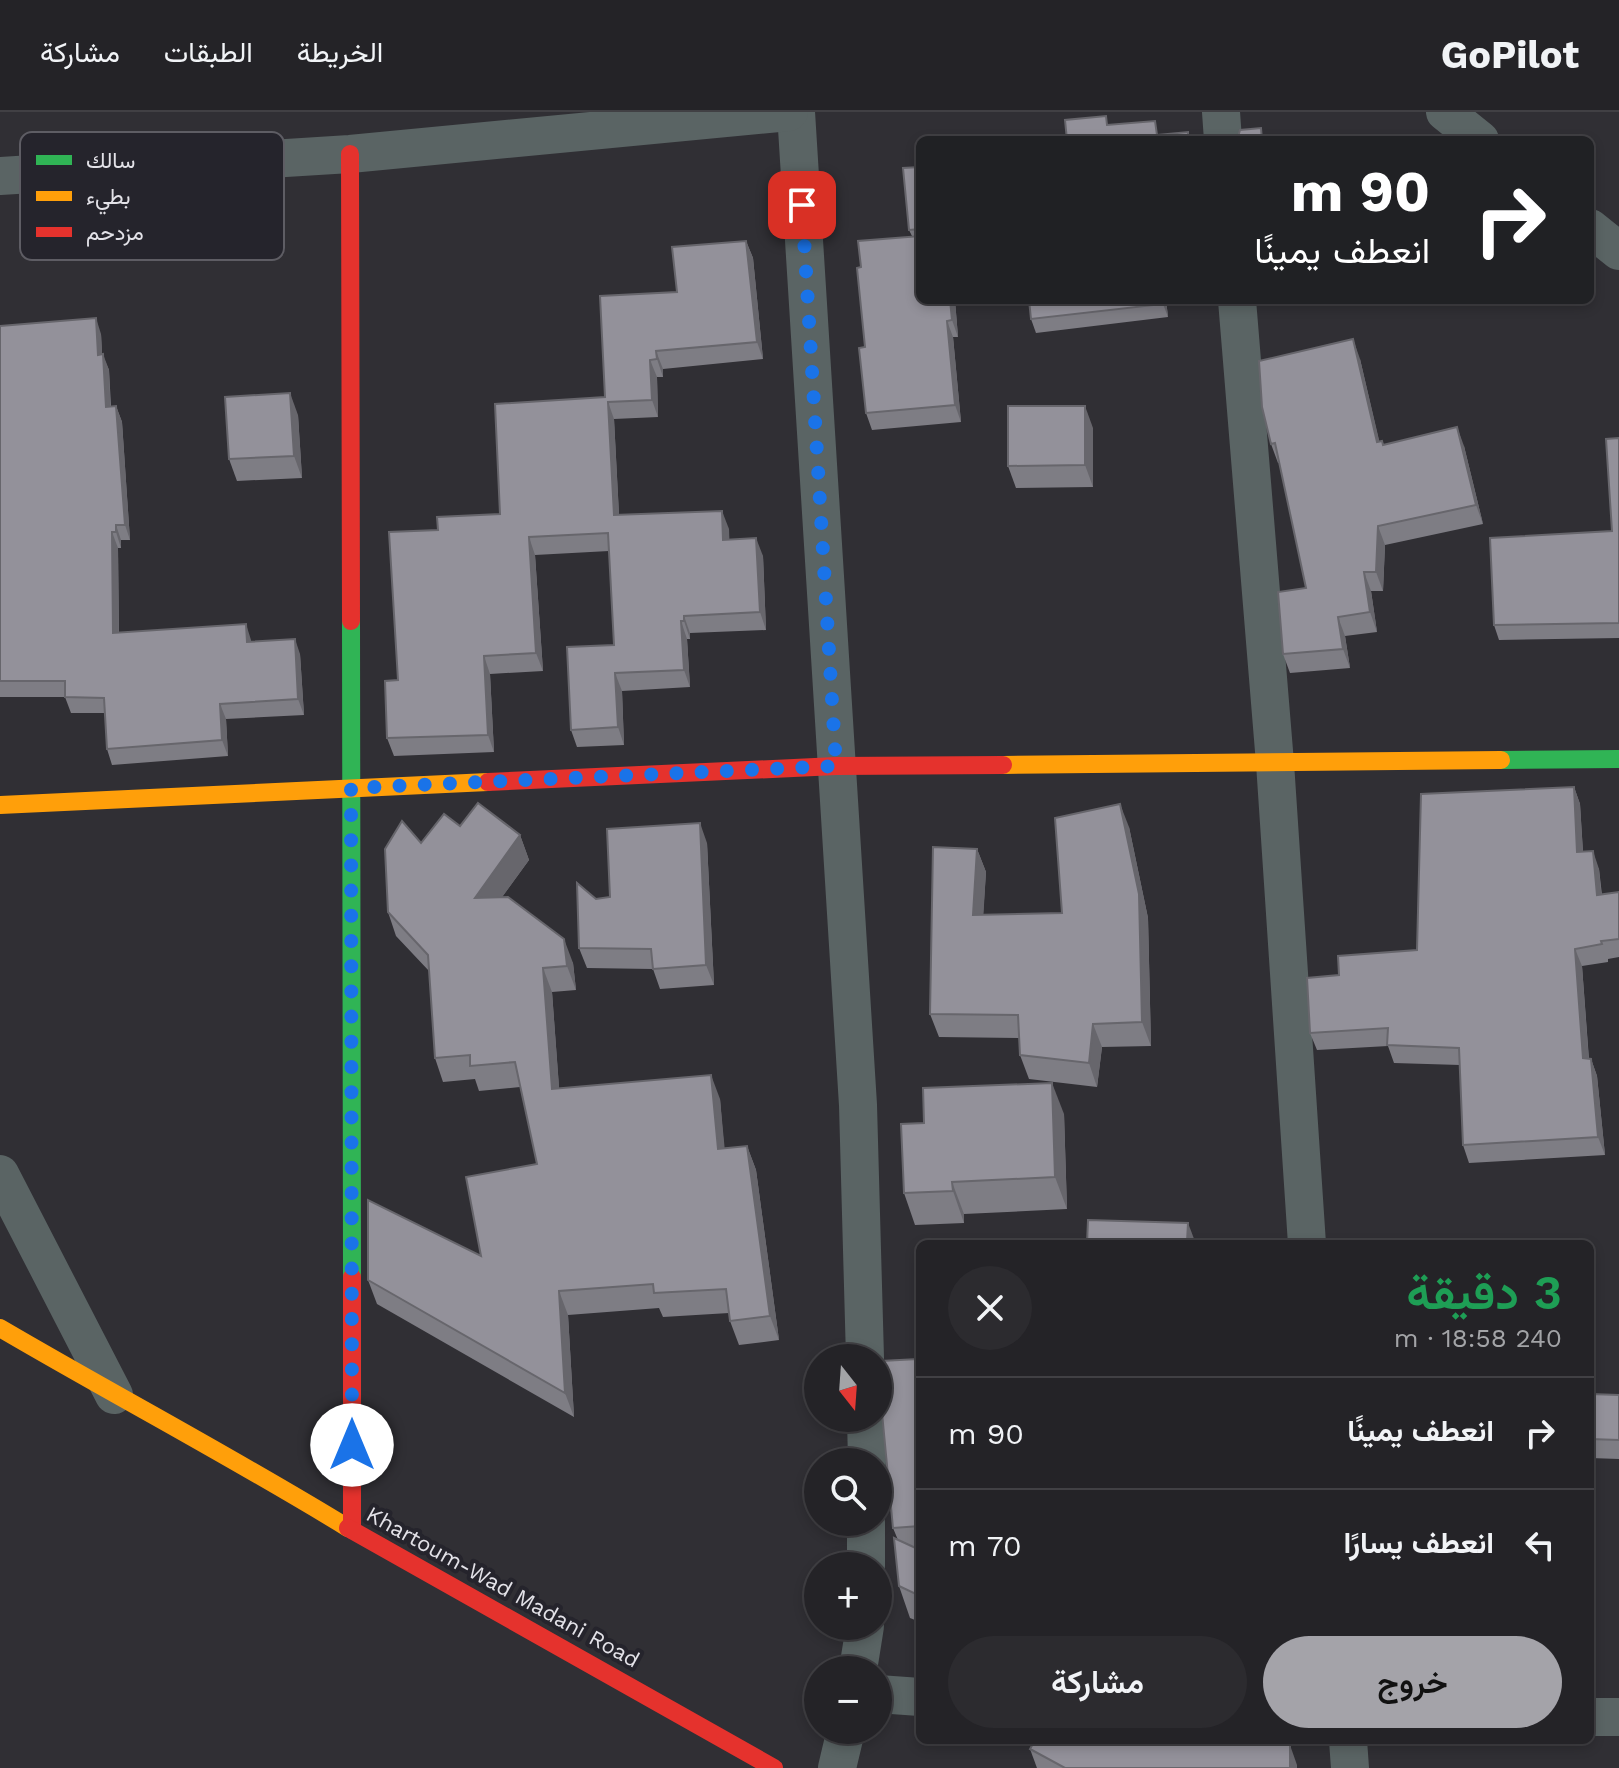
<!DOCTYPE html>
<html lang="ar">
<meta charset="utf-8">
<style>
:root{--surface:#242327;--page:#2c2b2f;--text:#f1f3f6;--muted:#a3a4a7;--line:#414044;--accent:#a4a3a9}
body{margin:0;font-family:"Work Sans",Vazirmatn,sans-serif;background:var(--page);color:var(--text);direction:rtl;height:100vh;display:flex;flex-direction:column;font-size:30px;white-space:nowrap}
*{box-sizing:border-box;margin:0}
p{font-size:26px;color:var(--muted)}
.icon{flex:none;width:44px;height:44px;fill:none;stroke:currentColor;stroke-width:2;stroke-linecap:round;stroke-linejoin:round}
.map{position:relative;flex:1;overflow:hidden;direction:ltr}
.details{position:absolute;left:916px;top:1128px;width:678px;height:504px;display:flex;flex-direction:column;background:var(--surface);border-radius:12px;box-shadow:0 4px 12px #0003,0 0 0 2px var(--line);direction:rtl}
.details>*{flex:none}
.hud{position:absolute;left:916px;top:24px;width:678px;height:168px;border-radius:12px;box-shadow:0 4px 12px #0003,0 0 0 2px var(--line);direction:rtl;background:#202124;color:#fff;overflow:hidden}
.needle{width:52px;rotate:163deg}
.buttons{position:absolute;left:804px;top:1232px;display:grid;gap:16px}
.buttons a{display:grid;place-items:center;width:88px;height:88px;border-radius:50%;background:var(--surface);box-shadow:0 4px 12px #0003,0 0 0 2px var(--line);font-size:40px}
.pin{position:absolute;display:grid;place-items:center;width:68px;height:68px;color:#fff;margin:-34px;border-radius:16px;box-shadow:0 4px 12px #0006}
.me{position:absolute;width:88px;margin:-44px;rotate:0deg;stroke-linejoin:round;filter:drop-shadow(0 0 6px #0008)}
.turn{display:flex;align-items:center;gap:28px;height:168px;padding:0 32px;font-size:36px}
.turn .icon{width:104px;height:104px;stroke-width:2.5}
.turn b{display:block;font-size:56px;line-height:68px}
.round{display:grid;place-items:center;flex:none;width:84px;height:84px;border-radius:42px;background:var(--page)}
.overview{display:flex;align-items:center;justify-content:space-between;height:136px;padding:0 32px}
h1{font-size:48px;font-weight:600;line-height:60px;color:#1e9e55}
.button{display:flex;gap:16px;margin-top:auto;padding:16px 32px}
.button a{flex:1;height:92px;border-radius:48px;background:var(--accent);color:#111;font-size:32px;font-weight:600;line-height:92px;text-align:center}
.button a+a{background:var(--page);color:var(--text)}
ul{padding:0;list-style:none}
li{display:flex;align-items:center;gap:24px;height:112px;padding:0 32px;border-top:2px solid var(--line)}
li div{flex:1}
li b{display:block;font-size:30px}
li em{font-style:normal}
header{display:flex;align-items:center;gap:48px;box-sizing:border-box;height:112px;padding:0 40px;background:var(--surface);border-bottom:2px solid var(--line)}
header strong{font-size:38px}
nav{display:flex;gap:44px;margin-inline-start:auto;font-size:28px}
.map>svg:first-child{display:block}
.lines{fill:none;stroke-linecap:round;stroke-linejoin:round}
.street{stroke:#5a6464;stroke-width:38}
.fast{stroke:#30b455;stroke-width:18}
.slow{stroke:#ff9f0a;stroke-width:18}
.jam{stroke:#e5322d;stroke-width:18}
.wall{fill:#7e7d84}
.shaded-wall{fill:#67666c}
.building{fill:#93919a;stroke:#67666c;stroke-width:2}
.route{stroke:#1a73e8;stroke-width:14;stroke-dasharray:0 25.2}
.labels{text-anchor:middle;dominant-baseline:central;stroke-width:8;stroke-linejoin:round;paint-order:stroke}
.street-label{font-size:22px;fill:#e3e2e8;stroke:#25242c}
.key{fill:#25242c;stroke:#5e5d64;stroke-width:2}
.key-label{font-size:22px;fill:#e3e2e8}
</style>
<header>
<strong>GoPilot</strong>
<nav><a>الخريطة</a><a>الطبقات</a><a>مشاركة</a></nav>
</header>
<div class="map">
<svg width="1619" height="1656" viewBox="0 0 1619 1656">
<rect width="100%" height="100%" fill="#302f34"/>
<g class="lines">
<g class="street">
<polyline points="796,0 858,993 865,1246"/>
<polyline points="1221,0 1223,28"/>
<polyline points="1445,0 1480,28"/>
<polyline points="0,64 350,42 789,0"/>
<polyline points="1590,116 1619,139"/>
<polyline points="1237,188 1275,651 1307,1132"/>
<polyline points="0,1062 114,1283"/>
<polyline points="866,1306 867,1350"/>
<polyline points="866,1454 866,1410"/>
<polyline points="858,1558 865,1514"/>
<polyline points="878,1582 920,1585"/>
<polyline points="1590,1605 1619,1605"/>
<polyline points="1348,1628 1350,1656"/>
<polyline points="837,1656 846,1618"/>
</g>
<g class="fast">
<polyline points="351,509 352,1165"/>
<polyline points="1501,648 1619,647"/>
</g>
<g class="slow">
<polyline points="1003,653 1501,648"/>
<polyline points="0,693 488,670"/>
<path d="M0 1216C116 1284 234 1346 348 1416"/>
</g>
<g class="jam">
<polyline points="350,42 351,509"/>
<polyline points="488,670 836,654 1003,653"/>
<polyline points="352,1165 352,1418"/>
<polyline points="348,1416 774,1656"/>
</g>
</g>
<g class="wall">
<polygon points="920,55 920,188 955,188 958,225 953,225 961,310 872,318 866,301 865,235 861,155 912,124 909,118"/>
<polygon points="746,129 753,146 763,247 663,257 663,265 657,265 658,305 614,307 619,403 729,417 729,427 763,444 766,518 690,521 690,527 687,527 690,575 622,579 624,633 577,635 571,618 614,533 609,439 535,443 543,559 490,562 494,640 394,644 387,626 398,568 438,418 500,402 605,285 677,180"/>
<polygon points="1029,188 1166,188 1168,205 1036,221 1031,207"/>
<polygon points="0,214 101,222 102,242 109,258 111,294 116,294 122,310 130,428 121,428 121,436 118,436 119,521 251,529 300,542 304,603 226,607 228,644 112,653 107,637 105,601 71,601 65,585 0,585"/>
<polygon points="1360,247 1379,329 1383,332 1464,334 1483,412 1385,433 1383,479 1371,479 1377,520 1345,524 1350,556 1290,561 1283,542 1306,476 1279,351 1278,351 1271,332"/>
<polygon points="298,303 302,366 237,369 229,347"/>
<polygon points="1093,316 1093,375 1016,376 1008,354"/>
<polygon points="1619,326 1619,526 1499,528 1494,513 1612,419"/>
<polygon points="1574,675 1580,692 1583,740 1599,757 1602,783 1619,780 1619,845 1608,847 1608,850 1582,854 1589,947 1591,947 1597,964 1605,1043 1469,1051 1463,1033 1460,953 1394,951 1388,934 1317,938 1310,921 1339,863 1417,838"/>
<polygon points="460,714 520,723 529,748 502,785 573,851 576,878 552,880 559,976 720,987 724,1036 747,1034 756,1058 779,1228 739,1233 730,1209 729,1201 663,1205 659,1196 568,1203 574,1305 377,1192 368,1168 481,1144 537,1052 520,975 479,979 475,967 443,970 435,946 429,859 396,824 388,800 421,731"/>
<polygon points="1129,715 1148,806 1151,934 1102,935 1097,975 1029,967 1020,943 1019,926 939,925 930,902 977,737 986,760 983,803 1062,801"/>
<polygon points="707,731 714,873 660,877 653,857 587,856 579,836 596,787 610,785"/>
<polygon points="1064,1002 1067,1097 964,1102 964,1111 915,1113 904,1081"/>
<polygon points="920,1252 920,1510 910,1506 899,1474 898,1428 893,1416"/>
<polygon points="1590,1282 1619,1283 1619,1347 1590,1346"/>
<polygon points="1030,1637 1297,1653 1297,1656 1037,1656"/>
</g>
<g class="shaded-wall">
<polygon points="746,129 753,146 763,247 757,230"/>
<polygon points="950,188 955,188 958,225 952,208"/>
<polygon points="1162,188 1166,188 1168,205 1163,192"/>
<polygon points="96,206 101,222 103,258 98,243"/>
<polygon points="947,209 953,225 961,310 955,293"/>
<polygon points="1353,227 1360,247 1384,349 1377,330"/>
<polygon points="656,239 663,257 663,265 657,247"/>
<polygon points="103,242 109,258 111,310 106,295"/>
<polygon points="650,248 657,265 658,305 652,288"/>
<polygon points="290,281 298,303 302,366 294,344"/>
<polygon points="608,290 614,307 620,421 614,403"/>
<polygon points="116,294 122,310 130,428 125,413"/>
<polygon points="1085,294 1093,316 1093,375 1085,353"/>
<polygon points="1457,315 1464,334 1483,412 1476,393"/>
<polygon points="722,399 729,417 730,445 723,428"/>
<polygon points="116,413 121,428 121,436 116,420"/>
<polygon points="1378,414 1385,433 1383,479 1376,460"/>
<polygon points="112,420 118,436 119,537 113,521"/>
<polygon points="529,425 535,443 543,559 536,541"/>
<polygon points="756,426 763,444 766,518 760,500"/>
<polygon points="1364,460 1371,479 1377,520 1370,500"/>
<polygon points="684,504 690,521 690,527 684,509"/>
<polygon points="1338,505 1345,524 1350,556 1343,537"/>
<polygon points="681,509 687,527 690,575 684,558"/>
<polygon points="246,512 251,528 252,545 247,530"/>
<polygon points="295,527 300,542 304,603 298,587"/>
<polygon points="484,544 490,562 494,640 488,623"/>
<polygon points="615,561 622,579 624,633 618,615"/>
<polygon points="220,592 226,607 228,644 222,628"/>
<polygon points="1574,675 1580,692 1584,758 1577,740"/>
<polygon points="1120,692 1129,715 1148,806 1151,934 1142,910"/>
<polygon points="700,711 707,731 714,873 706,853"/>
<polygon points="520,723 529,748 484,810 475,786"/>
<polygon points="977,737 986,760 982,826 973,803"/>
<polygon points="1593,739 1599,757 1603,801 1597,783"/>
<polygon points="564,827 573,851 576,878 567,854"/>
<polygon points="1575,837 1582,854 1590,964 1583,946"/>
<polygon points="543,856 552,880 561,1001 552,977"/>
<polygon points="1093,912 1102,935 1097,975 1089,951"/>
<polygon points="1591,947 1597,964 1605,1043 1598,1025"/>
<polygon points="711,963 720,987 727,1061 718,1037"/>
<polygon points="1052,971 1064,1002 1067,1097 1055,1065"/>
<polygon points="747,1034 756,1058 779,1228 770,1204"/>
<polygon points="952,1070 964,1102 964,1111 953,1079"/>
<polygon points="1188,1111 1196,1132 1187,1130"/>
<polygon points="559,1179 568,1203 574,1305 565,1281"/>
<polygon points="918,1247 920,1252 920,1297"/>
<polygon points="1290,1633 1297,1653 1297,1656 1290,1656"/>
</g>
<g class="building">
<polygon points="1106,4 1107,13 1155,9 1157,23 1188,20 1188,28 1067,28 1065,8"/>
<polygon points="1261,16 1262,28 1237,28 1240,18"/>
<polygon points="920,55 920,117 909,118 903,56"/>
<polygon points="920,124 920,188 950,188 952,208 947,209 955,293 866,301 859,236 865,235 857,156 861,155 858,129"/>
<polygon points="746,129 757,230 656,239 657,247 650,248 652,288 608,290 614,403 722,399 723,428 756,426 760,500 684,504 684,509 681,509 684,558 615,561 618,615 571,618 567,535 614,533 608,421 529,425 536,541 484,544 488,623 387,626 385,569 398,568 389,420 438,418 437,405 500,402 495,292 605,285 600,184 677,180 672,135"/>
<polygon points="1029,188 1162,188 1163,192 1031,207"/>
<polygon points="96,206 98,243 103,242 106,295 116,294 125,413 116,413 116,420 112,420 113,521 246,512 247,530 295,527 298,587 220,592 222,628 107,637 104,586 65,585 65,569 0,569 0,214"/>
<polygon points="1353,227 1377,330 1382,329 1383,333 1457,315 1476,393 1378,414 1376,460 1364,460 1370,500 1338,505 1343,537 1283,542 1278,480 1306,476 1275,331 1271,332 1262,295 1259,249"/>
<polygon points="290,281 294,344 229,347 225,285"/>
<polygon points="1008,294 1085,294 1085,353 1008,354"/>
<polygon points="1619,326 1619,511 1494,513 1490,426 1612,419 1606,327"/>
<polygon points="1574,675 1577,740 1593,739 1597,783 1619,780 1619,827 1601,829 1602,832 1575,837 1583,946 1591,947 1598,1025 1463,1033 1459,936 1387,933 1388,916 1310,921 1307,866 1339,863 1338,844 1417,838 1421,682"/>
<polygon points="478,691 520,723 475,786 508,785 564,827 567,854 543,856 552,977 711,963 718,1037 747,1034 770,1204 730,1209 726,1177 654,1181 653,1172 559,1179 565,1281 368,1168 368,1088 481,1144 466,1065 537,1052 515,950 470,954 470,943 435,946 428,843 388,800 385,737 402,709 421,731 444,702 460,714"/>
<polygon points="1120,692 1139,782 1142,910 1093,912 1089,951 1020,943 1018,903 930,902 933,735 977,737 973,803 1062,801 1055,706"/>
<polygon points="700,711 706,853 653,857 651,837 579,836 577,771 596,787 610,785 607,717"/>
<polygon points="1052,971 1055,1065 952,1070 953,1079 904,1081 901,1012 924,1011 923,976"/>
<polygon points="1088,1108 1188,1111 1187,1130 1217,1131 1217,1132 1087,1132"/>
<polygon points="918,1247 920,1297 920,1414 893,1416 880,1280 881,1249"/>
<polygon points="1590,1282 1619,1283 1619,1328 1590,1327"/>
<polygon points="894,1426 920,1438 920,1484 899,1474"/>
<polygon points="1035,1628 1248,1628 1290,1633 1290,1656 1065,1656 1030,1637"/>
</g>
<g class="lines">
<polyline class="route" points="352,1333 351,676 836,654 802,93"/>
</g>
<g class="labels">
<g class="street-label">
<text transform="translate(503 1475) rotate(29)">Khartoum-Wad Madani Road</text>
</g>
</g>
<rect x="20" y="20" width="264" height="128" rx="12" class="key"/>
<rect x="36" y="43" width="36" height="10" fill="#30b455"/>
<rect x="36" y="79" width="36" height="10" fill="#ff9f0a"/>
<rect x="36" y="115" width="36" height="10" fill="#e5322d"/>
<g class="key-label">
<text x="86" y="56">سالك</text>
<text x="86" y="92">بطيء</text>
<text x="86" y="128">مزدحم</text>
</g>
</svg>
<div class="buttons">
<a><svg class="needle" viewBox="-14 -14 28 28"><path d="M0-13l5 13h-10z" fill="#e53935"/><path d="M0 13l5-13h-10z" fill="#a3a4a7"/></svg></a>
<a><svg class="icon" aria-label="search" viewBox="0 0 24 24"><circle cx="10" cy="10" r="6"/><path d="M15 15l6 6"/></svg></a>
<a>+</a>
<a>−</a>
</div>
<div class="pin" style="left:802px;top:93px;background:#d93025"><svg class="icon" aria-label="arrive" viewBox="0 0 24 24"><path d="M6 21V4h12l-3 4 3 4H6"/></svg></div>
<svg class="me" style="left:352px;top:1333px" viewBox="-20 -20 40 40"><circle r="19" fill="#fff"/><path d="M0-13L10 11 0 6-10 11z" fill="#1a73e8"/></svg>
<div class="hud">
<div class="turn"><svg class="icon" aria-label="right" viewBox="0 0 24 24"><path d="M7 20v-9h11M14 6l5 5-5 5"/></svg><div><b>90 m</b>انعطف يمينًا</div></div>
</div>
<section class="details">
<div class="overview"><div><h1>3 دقيقة</h1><p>240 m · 18:58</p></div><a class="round"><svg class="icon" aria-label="close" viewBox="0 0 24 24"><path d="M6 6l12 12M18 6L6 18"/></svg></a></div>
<ul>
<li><svg class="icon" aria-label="right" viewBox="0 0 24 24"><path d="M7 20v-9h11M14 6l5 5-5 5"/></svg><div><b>انعطف يمينًا</b></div><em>90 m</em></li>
<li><svg class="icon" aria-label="left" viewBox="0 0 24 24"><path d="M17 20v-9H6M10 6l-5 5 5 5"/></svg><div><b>انعطف يسارًا</b></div><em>70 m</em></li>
</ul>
<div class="button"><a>خروج</a><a>مشاركة</a></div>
</section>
</div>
